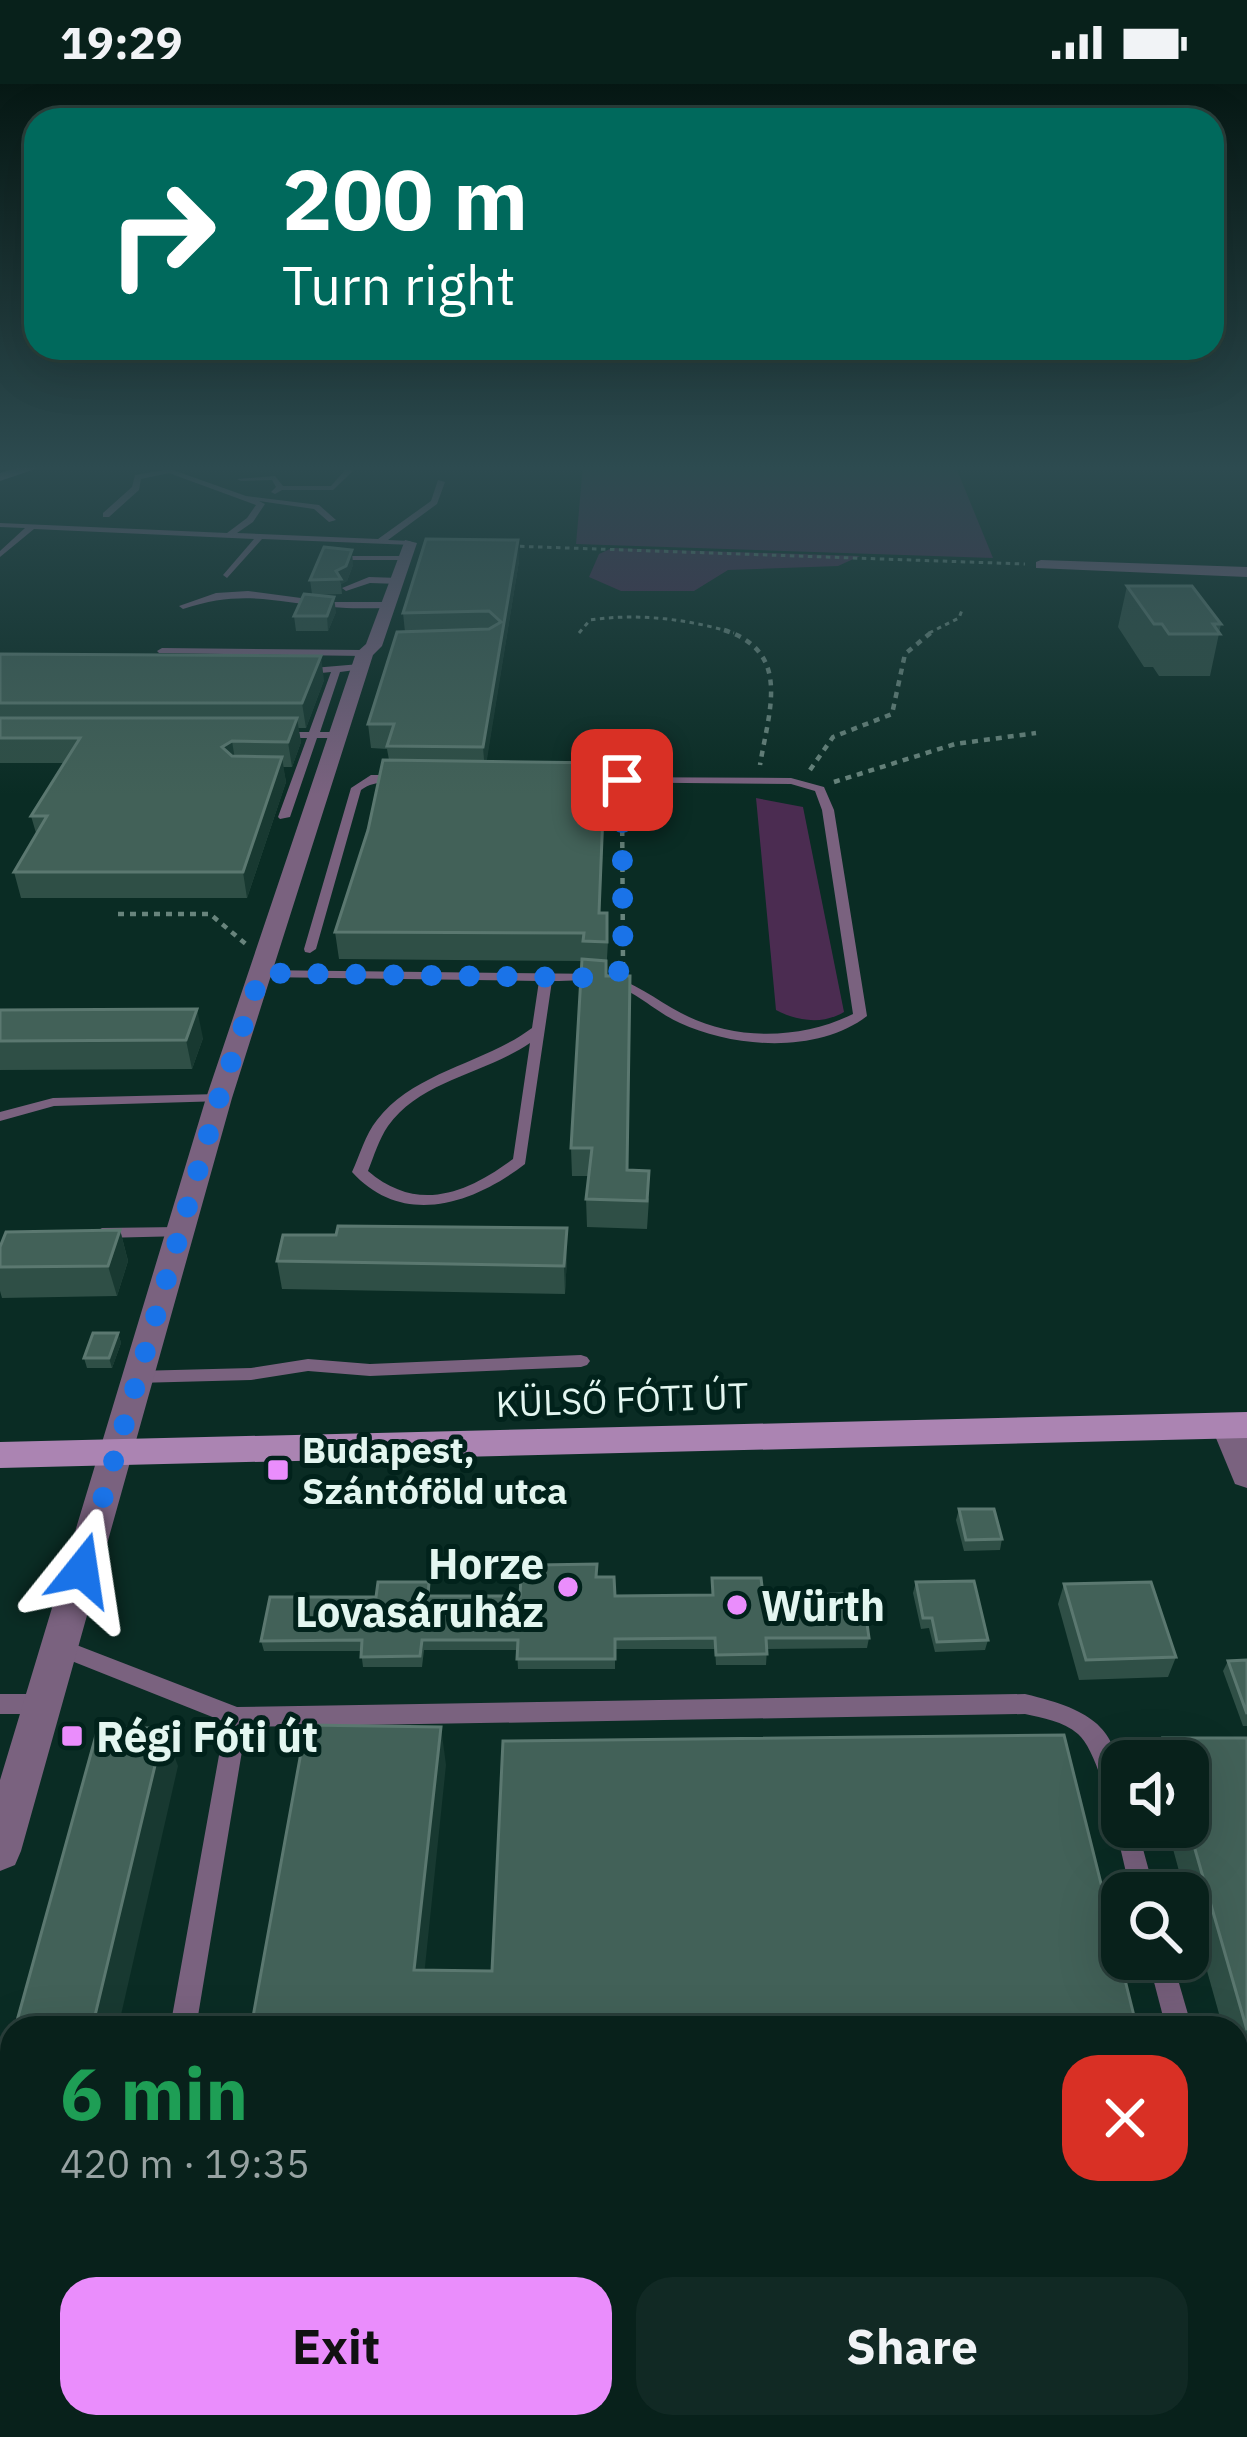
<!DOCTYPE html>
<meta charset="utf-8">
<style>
:root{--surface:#08211b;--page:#112924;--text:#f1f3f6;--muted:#98a3a3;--line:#293e3a;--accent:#ea8dfc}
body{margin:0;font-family:"IBM Plex Sans",sans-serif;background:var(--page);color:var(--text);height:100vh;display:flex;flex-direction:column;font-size:45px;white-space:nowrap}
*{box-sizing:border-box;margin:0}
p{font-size:39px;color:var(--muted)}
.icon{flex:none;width:66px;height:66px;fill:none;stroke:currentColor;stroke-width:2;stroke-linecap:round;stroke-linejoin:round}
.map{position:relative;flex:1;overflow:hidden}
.side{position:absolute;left:0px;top:1932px;width:1248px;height:423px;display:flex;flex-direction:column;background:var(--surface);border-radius:36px 36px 0 0;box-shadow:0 12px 48px #0002,0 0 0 3px var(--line)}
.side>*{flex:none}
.guide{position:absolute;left:24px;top:24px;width:1200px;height:252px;border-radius:36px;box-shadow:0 12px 48px #0002,0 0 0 3px var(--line);background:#00695c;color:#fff;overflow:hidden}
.buttons{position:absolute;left:1101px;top:1656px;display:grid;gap:24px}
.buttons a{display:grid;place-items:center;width:108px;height:108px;border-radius:24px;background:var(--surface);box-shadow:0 12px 48px #0002,0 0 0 3px var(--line);font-size:60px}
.pin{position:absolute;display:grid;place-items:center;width:102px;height:102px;color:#fff;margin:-51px;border-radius:24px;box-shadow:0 6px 18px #0006}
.me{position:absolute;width:132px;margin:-66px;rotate:15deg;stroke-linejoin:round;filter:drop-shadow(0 0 9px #0008)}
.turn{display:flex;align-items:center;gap:42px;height:252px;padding:0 60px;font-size:54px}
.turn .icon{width:156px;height:156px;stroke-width:2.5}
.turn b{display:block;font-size:84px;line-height:102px}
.round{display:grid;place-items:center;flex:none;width:126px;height:126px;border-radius:36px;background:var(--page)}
.headline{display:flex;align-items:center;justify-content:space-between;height:204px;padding:0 60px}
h1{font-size:72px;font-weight:800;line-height:90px;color:#1e9e55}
.primary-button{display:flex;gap:24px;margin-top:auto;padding:24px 60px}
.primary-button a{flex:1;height:138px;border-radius:36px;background:var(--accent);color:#111;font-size:48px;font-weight:800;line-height:138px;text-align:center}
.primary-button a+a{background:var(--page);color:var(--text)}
.status{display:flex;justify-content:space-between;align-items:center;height:84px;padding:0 60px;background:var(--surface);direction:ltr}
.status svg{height:33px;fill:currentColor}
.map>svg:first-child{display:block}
.green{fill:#4b2c51}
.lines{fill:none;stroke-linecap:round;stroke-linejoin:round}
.path-far1{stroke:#68847c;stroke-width:3;stroke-dasharray:4.5 4.5;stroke-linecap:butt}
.path{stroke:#68847c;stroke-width:4.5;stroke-dasharray:6 6;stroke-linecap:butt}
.lane{fill:#7a627f;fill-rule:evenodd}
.street{fill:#7a627f;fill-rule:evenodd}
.secondary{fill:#ab84b2;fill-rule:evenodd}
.wall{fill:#2f4f46}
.shaded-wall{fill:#183931}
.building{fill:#426158;stroke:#5b7870;stroke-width:3}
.route{stroke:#1a73e8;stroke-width:21;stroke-dasharray:0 37.8}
.poi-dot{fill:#ea8dfc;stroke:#01221b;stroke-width:4.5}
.labels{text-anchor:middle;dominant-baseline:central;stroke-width:10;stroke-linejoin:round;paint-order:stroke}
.street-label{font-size:36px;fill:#e3f6f0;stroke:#01221b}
.poi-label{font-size:36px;font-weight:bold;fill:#e3f6f0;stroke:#01221b;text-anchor:start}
.near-poi-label{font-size:42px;font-weight:bold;fill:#e3f6f0;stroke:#01221b;text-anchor:start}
</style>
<div class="status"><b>19:29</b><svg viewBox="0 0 49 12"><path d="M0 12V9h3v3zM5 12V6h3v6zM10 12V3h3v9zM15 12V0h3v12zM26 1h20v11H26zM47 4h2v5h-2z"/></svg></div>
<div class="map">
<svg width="1247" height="2353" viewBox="0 0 1247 2353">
<rect width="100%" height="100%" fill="#0a2c24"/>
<g class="green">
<polygon points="583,381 955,381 993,474 576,460"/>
<polygon points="612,464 860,472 838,482 728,486 694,507 621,507 589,493 599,470"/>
<path d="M756 714 803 723 844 928C822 941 797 937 776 926Z"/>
</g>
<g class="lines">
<g class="path-far1">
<polyline points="511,462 1025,480"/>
<path d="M579 549 590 536C638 529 688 535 734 549"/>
<polyline points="929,549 959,534 962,526"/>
</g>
<g class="path">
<path d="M724 546C792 568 769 626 760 681"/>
<polyline points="810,686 833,653 892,630 905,570 934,546"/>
<polyline points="834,698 955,660 1036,649"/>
<polyline points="622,710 623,882"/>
<polyline points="118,830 210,830 247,861"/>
</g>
<g class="lane">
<polygon points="170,385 246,412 319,421 336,436 329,438 314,425 259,417 265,420 253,438 237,449 378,455 431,417 438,396 445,398 437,420 388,456 410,457 413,461 262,455 227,494 223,491 254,455 34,445 0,473 0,467 25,444 0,443 0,439 227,449 247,434 256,421 169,389 141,395 139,406 109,433 103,433 103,429 132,403 135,391"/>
<polygon points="346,385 353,387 333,406 282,406 275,410 271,408 276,403 272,396 241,397 237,395 275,392 283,402 331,402"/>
<polygon points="335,472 405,472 409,474 405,476 332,476"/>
<polygon points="369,493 399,494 403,497 399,500 370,499 346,507 342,504"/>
<path d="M248 507 331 518H389L393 521 389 524C370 524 351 525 332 523 273 518 243 505 183 525L179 522 216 509Z"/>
<polygon points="162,564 365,566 370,569 365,572 159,569 157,567"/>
<polygon points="360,580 363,581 363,585 340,588 320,648 338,648 343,651 338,654 317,654 290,733 280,735 278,733 307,654 279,654 274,651 279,648 309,648 331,588 301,591 296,588 301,585"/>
<path d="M371 691H397L402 694C390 702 378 694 361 706L316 865 310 869 305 868 304 865 351 704Z"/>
<path d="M585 693 791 694 824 703 834 726 867 932C818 970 734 964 680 939 655 928 634 905 607 899 590 895 570 897 552 897L525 1080C473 1120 403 1144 352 1088 360 1071 365 1051 377 1036 415 987 484 980 532 944L539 897 261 893 256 892V886L606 890C634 898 655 915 681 929 733 957 801 956 853 930L822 726 815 707 791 700 581 698V694ZM530 959 513 1075C466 1110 417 1129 368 1087 374 1072 379 1055 388 1042 421 996 485 990 530 959Z"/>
<polygon points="219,1010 226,1014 224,1017 54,1022 0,1037 0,1028 53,1014"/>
<polygon points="179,1143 187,1148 185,1152 102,1154 94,1149 102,1144"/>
<polygon points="581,1271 587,1273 590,1277 587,1281 581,1283 370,1292 308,1287 251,1296 136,1299 130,1298 127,1293 130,1288 136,1287 251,1284 308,1275 370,1280"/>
<path d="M61 1555 237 1623 1025 1610C1115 1631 1122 1656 1122 1743H1137L1155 1809H1131C1122 1774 1102 1670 1078 1650 1063 1637 1043 1634 1025 1630L246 1643 196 1944H170L225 1638 54 1570 50 1564 54 1558Z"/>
<polygon points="0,1610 44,1610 52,1613 55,1620 52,1627 44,1630 0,1630"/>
<polygon points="1148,1875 1172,1875 1192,1944 1166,1944"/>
<polygon points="1236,2142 1247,2149 1247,2211 1236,2205"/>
<polygon points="100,2343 130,2343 128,2353 98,2353"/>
</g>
<g class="street">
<polygon points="405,456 417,459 382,562 373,571 232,1014 21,1767 15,1781 0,1787 0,1696 206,1014 356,569 366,560"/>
<polygon points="1041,476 1247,483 1247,493 1036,484 1036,478"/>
<polygon points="1228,1329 1240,1333 1247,1348 1247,1404 1235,1400 1211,1342 1216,1333"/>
</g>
<g class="secondary">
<polygon points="26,381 47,381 0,397 0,389"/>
<polygon points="1247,1328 1247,1354 0,1384 0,1358"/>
</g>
</g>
<g class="wall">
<polygon points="519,477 486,678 605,679 600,829 608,857 606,892 628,1086 649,1115 647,1145 587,1143 586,1115 589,1092 572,1092 571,1064 582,877 339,875 335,848 389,676 387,665 371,664 368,640 405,548 403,529"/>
<polygon points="353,481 347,497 341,500 342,510 315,511 336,528 328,547 296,547 294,532 312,510 310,496"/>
<polygon points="1127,502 1221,540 1210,592 1159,592 1153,583 1144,583 1118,543"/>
<polygon points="0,570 324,596 306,644 298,644 301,658 292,683 283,683 286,698 247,814 21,814 14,788 36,749 31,732 64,679 0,679"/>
<polygon points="0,926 203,954 192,985 0,986"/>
<polygon points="567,1144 567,1172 565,1210 282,1205 277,1177 336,1151"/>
<polygon points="120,1146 128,1177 117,1212 2,1214 0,1207 0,1163"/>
<polygon points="118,1249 121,1259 112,1284 87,1284 84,1274"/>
<polygon points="959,1425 1002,1455 1000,1466 964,1467 956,1436"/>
<polygon points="597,1493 615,1512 712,1511 712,1494 763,1511 869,1554 867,1564 767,1565 766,1581 716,1581 715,1565 615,1565 615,1585 518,1585 517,1566 424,1566 422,1583 363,1583 361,1567 264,1567 261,1557 376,1513 429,1498 430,1512 520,1512"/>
<polygon points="916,1498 988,1556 985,1566 935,1568 929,1544 921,1545 913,1509"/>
<polygon points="1064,1500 1176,1573 1168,1593 1079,1596 1058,1520"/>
<polygon points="1247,1576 1247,1642 1243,1642 1223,1587 1228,1577"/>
<polygon points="1163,1654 1247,1654 1247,2031 1236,1992 1236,1944 1223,1944 1188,1819 1188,1809 1185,1809 1167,1743 1188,1743 1188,1677 1153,1677"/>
</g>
<g class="shaded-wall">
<polygon points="518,456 519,477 485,688 483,663"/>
<polygon points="352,466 353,481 347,497 341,500 336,487"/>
<polygon points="334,513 336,528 328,547 327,532"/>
<polygon points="321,572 324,596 306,644 302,619"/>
<polygon points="297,634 301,658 292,683 288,658"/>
<polygon points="232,657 236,682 222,663"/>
<polygon points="282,673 286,698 247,814 243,788"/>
<polygon points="605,679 605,705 599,857 599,829"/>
<polygon points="197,925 203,954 192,985 186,956"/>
<polygon points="567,1144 567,1172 565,1210 564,1182"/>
<polygon points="120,1146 128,1177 117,1212 108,1182"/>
<polygon points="118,1249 121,1259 112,1284 109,1274"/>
<polygon points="441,1643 446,1681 421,1921 414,1886"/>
<polygon points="164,1644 178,1682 118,1944 92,1944"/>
<polygon points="12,2278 12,2343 27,2343 25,2353 0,2353 0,2328"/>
</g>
<g class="building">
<polygon points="426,455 518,456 483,663 387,662 394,640 368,640 397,548 489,545 501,538 489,527 403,529"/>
<polygon points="324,463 352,466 346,482 336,487 341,495 310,496"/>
<polygon points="1127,502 1192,502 1221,540 1213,540 1220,550 1169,550 1162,540 1154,540"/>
<polygon points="304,510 334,513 327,532 294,532"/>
<polygon points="0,570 321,572 302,619 0,619"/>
<polygon points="0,634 297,634 288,658 232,657 222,663 232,672 282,673 243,788 14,788 47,732 31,732 80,654 0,654"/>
<polygon points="383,676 605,679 599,829 607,829 607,858 583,857 584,849 335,848 368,746"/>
<polygon points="582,875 606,877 606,892 630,892 627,1086 649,1087 647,1117 586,1115 592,1064 571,1064"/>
<polygon points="197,925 186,956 0,957 0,926"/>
<polygon points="338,1142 567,1144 564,1182 277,1177 283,1151 336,1151"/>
<polygon points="120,1146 108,1182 0,1183 0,1163 6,1148"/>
<polygon points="93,1249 118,1249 109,1274 84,1274"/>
<polygon points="959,1425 994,1425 1002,1455 966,1456"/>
<polygon points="597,1480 596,1493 614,1493 615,1512 713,1511 712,1494 761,1494 763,1511 863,1510 869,1554 766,1554 767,1570 716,1571 715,1554 615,1555 615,1575 517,1575 518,1556 422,1556 420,1572 361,1573 362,1556 261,1557 270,1513 376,1513 378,1498 429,1498 428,1512 520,1512 521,1493 539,1493 539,1481"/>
<polygon points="974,1497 988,1556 937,1558 932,1534 923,1534 916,1498"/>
<polygon points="1151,1498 1176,1573 1086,1576 1064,1500"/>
<polygon points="1247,1576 1247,1630 1228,1577"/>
<polygon points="306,1641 441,1643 414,1886 492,1887 503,1657 1064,1651 1137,1944 251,1944"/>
<polygon points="98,1644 164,1644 92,1944 15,1944"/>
<polygon points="1163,1654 1247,1654 1247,1946 1188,1741 1188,1677 1169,1677"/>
<polygon points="12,1955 12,2278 0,2328 0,1998"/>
<polygon points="1236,2341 1239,2353 176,2353 178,2343 1236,2343"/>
</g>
<linearGradient id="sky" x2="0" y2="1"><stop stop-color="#061814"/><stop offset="0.54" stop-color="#2d4b50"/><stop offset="1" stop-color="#2d4b50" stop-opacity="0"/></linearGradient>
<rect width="1247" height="711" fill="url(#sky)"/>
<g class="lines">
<polyline class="route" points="82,1486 219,1014 261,889 606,894 623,885 622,696"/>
</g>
<g class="poi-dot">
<rect x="266" y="1374" width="24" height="24" rx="6"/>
<circle cx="568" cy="1503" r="12"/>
<circle cx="737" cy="1521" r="12"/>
<rect x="60" y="1640" width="24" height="24" rx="6"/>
</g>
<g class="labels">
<g class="street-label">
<text transform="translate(622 1315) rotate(-2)">KÜLSŐ FÓTI ÚT</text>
</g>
<g class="poi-label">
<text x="302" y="1365">Budapest,<tspan x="302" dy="41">Szántóföld utca</tspan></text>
</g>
<g class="near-poi-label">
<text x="544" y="1479" text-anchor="end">Horze<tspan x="544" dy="48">Lovasáruház</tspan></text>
<text x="761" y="1521">Würth</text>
<text x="96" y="1652">Régi Fóti út</text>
</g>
</g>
</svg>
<div class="buttons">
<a><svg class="icon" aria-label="sound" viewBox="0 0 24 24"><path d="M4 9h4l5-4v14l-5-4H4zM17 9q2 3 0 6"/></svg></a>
<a><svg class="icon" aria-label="search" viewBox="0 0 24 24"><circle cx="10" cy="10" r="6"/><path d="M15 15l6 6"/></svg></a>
</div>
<div class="pin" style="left:622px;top:696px;background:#d93025"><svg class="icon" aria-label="arrive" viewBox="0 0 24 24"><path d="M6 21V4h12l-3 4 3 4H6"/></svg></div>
<svg class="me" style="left:82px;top:1486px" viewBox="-20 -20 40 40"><path d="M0-17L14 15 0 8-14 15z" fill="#1a73e8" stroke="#fff" stroke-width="4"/></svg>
<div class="guide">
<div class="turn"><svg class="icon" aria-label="right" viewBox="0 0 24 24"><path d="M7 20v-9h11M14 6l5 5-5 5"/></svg><div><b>200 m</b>Turn right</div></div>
</div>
<section class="side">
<div class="headline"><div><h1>6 min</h1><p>420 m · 19:35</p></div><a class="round" style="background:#d93025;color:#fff"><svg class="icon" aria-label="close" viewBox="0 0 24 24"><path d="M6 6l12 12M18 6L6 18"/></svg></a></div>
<div class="primary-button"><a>Exit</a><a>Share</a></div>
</section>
</div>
